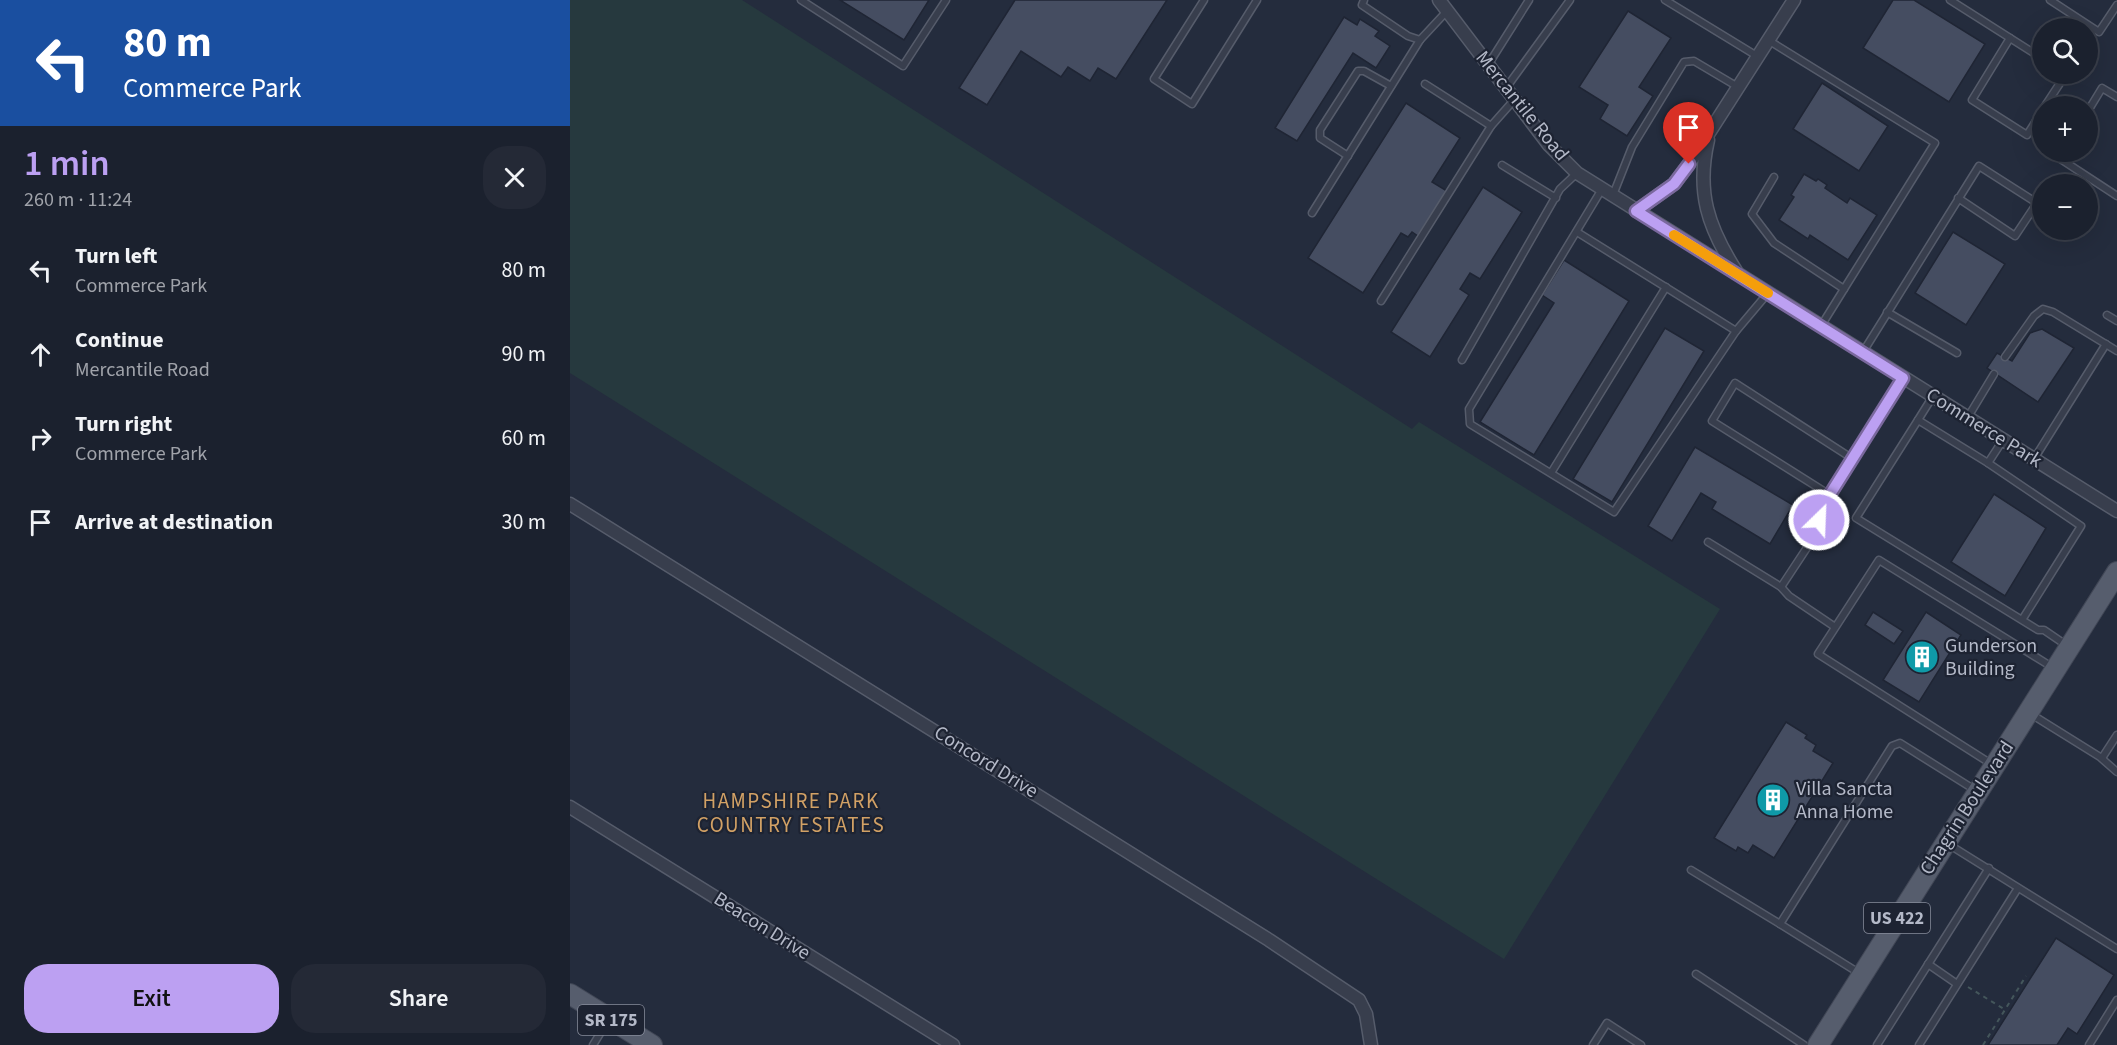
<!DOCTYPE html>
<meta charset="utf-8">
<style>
:root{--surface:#1b212e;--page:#242936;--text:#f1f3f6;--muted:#a0a3aa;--line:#393e4a;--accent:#bca0f2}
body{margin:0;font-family:"Source Sans 3",sans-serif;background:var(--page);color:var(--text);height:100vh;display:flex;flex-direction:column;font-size:22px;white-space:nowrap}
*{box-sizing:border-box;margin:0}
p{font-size:20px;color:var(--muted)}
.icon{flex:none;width:33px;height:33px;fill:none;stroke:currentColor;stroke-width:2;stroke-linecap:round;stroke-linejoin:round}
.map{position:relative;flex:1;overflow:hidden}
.panel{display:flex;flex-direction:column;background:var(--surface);width:570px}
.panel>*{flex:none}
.guide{background:#1a4fa0;color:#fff;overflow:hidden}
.fabs{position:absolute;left:1462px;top:18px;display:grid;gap:12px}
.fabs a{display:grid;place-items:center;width:66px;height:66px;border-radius:50%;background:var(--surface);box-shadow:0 6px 24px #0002,0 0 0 2px var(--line);font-size:30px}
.pin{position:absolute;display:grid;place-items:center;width:51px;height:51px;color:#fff;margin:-62px -26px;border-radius:50% 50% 50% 0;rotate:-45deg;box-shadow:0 0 6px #0007}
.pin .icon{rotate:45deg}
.me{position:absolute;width:66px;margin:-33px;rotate:24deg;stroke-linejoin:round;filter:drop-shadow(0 0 4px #0008)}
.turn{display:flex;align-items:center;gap:21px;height:126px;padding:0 24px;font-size:27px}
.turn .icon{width:78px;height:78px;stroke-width:2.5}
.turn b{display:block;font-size:42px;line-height:51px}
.round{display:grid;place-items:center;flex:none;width:63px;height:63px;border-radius:24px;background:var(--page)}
.summary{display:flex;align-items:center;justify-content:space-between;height:102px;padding:0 24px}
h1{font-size:36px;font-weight:600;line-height:45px;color:var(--accent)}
.cta{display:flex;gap:12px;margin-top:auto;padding:12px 24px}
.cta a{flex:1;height:69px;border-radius:24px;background:var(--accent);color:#111;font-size:24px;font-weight:600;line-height:69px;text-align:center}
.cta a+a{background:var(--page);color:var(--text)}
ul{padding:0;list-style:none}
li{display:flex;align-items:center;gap:18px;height:84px;padding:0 24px}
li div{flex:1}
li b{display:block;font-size:22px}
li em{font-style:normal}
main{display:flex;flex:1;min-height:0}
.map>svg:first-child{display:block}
.green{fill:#26393e}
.building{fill:#454d61;stroke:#1f2534;stroke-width:1.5}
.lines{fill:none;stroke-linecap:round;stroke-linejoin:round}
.service-casing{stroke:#565c6b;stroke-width:9}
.minor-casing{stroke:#565c6b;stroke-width:15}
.primary-casing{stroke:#414756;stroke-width:22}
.path{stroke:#44565b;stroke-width:2;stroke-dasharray:4.5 4.5;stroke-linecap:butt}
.service{stroke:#383e4d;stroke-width:6}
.minor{stroke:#383e4d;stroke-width:12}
.primary{stroke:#565d6d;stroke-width:20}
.route-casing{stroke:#7a689d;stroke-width:15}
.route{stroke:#bca0f2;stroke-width:10}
.slow{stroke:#f59e0b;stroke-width:10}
.labels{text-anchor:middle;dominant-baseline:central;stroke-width:4.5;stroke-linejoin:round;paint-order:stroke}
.shield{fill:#1d2332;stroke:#878c9b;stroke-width:1.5}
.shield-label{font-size:18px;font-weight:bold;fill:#b4b9c8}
.street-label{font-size:20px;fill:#b4b9c8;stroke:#1d2332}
.poi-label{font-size:20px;fill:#b4b9c8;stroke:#1d2332;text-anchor:start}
.neighbourhood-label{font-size:21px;letter-spacing:1.5px;fill:#d2a165;stroke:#1d2332}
</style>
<main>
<section class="panel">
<div class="guide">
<div class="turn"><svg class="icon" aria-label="left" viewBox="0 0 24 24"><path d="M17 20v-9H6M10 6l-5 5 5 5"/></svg><div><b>80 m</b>Commerce Park</div></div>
</div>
<div class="summary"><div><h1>1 min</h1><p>260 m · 11:24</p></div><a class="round"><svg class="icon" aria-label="close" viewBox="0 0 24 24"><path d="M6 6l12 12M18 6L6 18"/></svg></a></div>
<ul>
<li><svg class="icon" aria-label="left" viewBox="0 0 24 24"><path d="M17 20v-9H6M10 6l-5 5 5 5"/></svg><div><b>Turn left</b><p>Commerce Park</p></div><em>80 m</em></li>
<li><svg class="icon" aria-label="ahead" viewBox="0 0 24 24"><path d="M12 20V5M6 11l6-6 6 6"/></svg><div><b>Continue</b><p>Mercantile Road</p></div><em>90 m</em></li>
<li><svg class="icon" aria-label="right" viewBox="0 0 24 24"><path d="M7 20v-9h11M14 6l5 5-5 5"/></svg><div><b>Turn right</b><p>Commerce Park</p></div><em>60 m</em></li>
<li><svg class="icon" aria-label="arrive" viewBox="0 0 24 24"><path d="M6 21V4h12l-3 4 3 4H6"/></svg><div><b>Arrive at destination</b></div><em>30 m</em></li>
</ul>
<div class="cta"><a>Exit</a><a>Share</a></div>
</section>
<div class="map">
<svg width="1547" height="1045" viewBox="0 0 1547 1045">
<rect width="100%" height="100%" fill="#242c3d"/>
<polygon class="green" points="0,0 172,0 842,429 849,422 1150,609 934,959 0,373"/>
<g class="building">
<polygon points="270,0 359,0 334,40"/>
<polygon points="445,0 597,0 546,79 528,68 520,81 498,67 491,77 451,51 417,105 389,88"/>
<polygon points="1323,0 1344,0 1415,44 1379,102 1293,48"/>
<polygon points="1058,11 1101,38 1069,87 1083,96 1057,136 1030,119 1038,105 1009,87"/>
<polygon points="774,17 787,25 790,19 809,31 805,36 820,46 806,68 783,53 727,141 705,128"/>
<polygon points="1252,83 1318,126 1289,171 1223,129"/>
<polygon points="836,103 890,138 862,182 877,191 848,236 842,232 838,237 831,233 793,293 738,258"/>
<polygon points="1234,174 1246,181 1248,179 1257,185 1255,188 1277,203 1280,198 1307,215 1278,260 1240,235 1238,239 1209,220 1224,197 1221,195"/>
<polygon points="913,187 952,212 910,279 900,273 890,289 899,295 860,357 821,332"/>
<polygon points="1383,232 1435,264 1396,325 1345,293"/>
<polygon points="994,260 1059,301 964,455 910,422 984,303 972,295"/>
<polygon points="1095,328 1134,351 1042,502 1003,479"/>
<polygon points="1472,329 1504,348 1468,402 1417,368 1427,353 1442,361 1460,333"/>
<polygon points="1125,447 1223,505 1200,544 1142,509 1146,502 1131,493 1102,541 1078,526"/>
<polygon points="1424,494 1476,528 1435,596 1381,562"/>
<polygon points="1303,612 1333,631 1324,644 1295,625"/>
<polygon points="1356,612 1391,635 1349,702 1313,680"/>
<polygon points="1216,722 1237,735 1235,738 1246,745 1243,751 1263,763 1204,858 1183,845 1178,853 1168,847 1166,851 1144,838"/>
<polygon points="1486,938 1544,975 1507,1034 1498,1028 1487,1045 1418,1045"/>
</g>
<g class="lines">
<g class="service-casing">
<g id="service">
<polyline points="231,0 333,66 376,0"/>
<polyline points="634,0 584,79 622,104 687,0"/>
<polyline points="794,0 792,5 838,36 850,40 877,11"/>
<polyline points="1095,0 1187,56"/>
<polyline points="1380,0 1473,59"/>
<polyline points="1480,0 1529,32 1547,5"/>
<polyline points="1440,38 1402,100 1457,135 1473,110"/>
<polyline points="1198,40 1365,143 1274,289 1204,243 1182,214 1204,177"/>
<polyline points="918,65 959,0"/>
<polyline points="855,84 921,126"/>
<polyline points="936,88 1000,0"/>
<polyline points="1475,106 1496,74"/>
<polyline points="1518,111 1532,88 1547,97"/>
<polyline points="1493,152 1489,158 1547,196"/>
<polyline points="778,156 750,138 750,130 788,71 794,71 821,86"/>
<polyline points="932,165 986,198"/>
<polyline points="1032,189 899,409 900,424 1044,512 1166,331"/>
<polyline points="1043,195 1062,147 1114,62 1124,61 1168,87"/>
<polyline points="742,213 850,40"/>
<polyline points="1007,232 1166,331 1198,293"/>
<polyline points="811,301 921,126 944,100"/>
<polyline points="1317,312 1387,353"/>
<polyline points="1537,315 1547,321"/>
<polyline points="1251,326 1274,289"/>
<path d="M1293 352C1331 290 1370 228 1409 166L1467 203 1445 236 1388 198"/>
<polyline points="1435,357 1464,316 1473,309 1483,312 1547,351"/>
<polyline points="892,360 990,189 1007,173"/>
<polyline points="1398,417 1424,374"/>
<polyline points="1348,420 1363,396"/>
<polyline points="1464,459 1536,344"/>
<polyline points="1418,463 1433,440"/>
<polyline points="981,473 1096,287"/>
<polyline points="1260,495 1142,421 1165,383 1283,459"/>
<polyline points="1138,542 1211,587 1219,596 1265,627"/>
<polyline points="1211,587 1244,537 1254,504 1333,378"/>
<polyline points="1452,620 1511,526 1418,463 1348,420 1286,518 1468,630 1474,630 1496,645"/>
<polyline points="1461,714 1530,757 1547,772"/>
<polyline points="1532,758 1547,735"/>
<polyline points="1423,765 1248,654 1309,560 1482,667"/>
<polyline points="1378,844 1547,949"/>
<polyline points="1121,870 1210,924"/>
<polyline points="1358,964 1387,984"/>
<polyline points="1289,973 1210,924 1322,746 1330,743 1405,790"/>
<polyline points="1126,974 1234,1045"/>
<polyline points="23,1045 37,1022"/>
<polyline points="1023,1045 1037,1023 1071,1045"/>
<polyline points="1307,1045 1419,868"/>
<polyline points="1349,1045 1448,888"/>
<polyline points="1519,1045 1547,1000"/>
</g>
</g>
<g class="minor-casing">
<g id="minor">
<polyline points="869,0 979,145 1007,173 1547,511"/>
<path d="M1138 140C1126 192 1138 227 1166 271"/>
<polyline points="1066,211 1104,184 1119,164 1224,0"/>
<polyline points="0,504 699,940 789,1000 796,1014 801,1045"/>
<polyline points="0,807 383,1045"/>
</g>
</g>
<g class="primary-casing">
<g id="primary">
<polyline points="0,994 82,1045"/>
<polyline points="1248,1045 1547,572"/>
</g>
</g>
<g class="path">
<polyline points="1398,987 1434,1009"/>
<polyline points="1413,1045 1456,976"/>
</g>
<use href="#service" class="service"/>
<use href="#minor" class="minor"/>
<use href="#primary" class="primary"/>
</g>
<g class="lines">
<g class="route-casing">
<polyline id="route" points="1119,164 1104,184 1066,211 1333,378 1254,504 1249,520"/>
</g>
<use href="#route" class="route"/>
<polyline class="slow" points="1104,235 1198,293"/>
</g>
<defs>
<g id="building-disc" transform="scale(1.725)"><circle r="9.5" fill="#0f9aa8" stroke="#1d2332"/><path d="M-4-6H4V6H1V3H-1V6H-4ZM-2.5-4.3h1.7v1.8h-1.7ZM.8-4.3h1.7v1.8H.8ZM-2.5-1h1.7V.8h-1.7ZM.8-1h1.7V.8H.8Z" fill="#fff"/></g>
</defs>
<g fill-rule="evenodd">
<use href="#building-disc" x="1352" y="657"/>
<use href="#building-disc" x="1203" y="800"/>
</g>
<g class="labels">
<g class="shield">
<rect x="1294" y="903" width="66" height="30" rx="4.5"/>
<rect x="8" y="1005" width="66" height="30" rx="4.5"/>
</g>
<g class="shield-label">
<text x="1327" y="918">US 422</text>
<text x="41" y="1020">SR 175</text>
</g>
<g class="street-label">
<text transform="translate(952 106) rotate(51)">Mercantile Road</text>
<text transform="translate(1414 428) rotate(32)">Commerce Park</text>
<text transform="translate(416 762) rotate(32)">Concord Drive</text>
<text transform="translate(1397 808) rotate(-57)">Chagrin Boulevard</text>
<text transform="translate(192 926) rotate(32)">Beacon Drive</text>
</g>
<g class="poi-label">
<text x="1375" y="646">Gunderson<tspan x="1375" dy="23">Building</tspan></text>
<text x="1226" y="789">Villa Sancta<tspan x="1226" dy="23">Anna Home</tspan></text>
</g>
<g class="neighbourhood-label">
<text x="221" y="801">HAMPSHIRE PARK<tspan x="221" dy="24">COUNTRY ESTATES</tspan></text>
</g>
</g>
</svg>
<div class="fabs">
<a><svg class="icon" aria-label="search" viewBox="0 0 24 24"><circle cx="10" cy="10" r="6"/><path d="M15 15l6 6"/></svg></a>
<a>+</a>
<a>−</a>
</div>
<div class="pin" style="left:1119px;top:164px;background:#d93025"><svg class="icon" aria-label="arrive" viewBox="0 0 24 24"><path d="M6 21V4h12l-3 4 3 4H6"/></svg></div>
<svg class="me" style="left:1249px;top:520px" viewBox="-20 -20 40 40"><circle r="17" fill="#bca0f2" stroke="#fff" stroke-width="3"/><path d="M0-11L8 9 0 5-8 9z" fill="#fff"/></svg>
</div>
</main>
